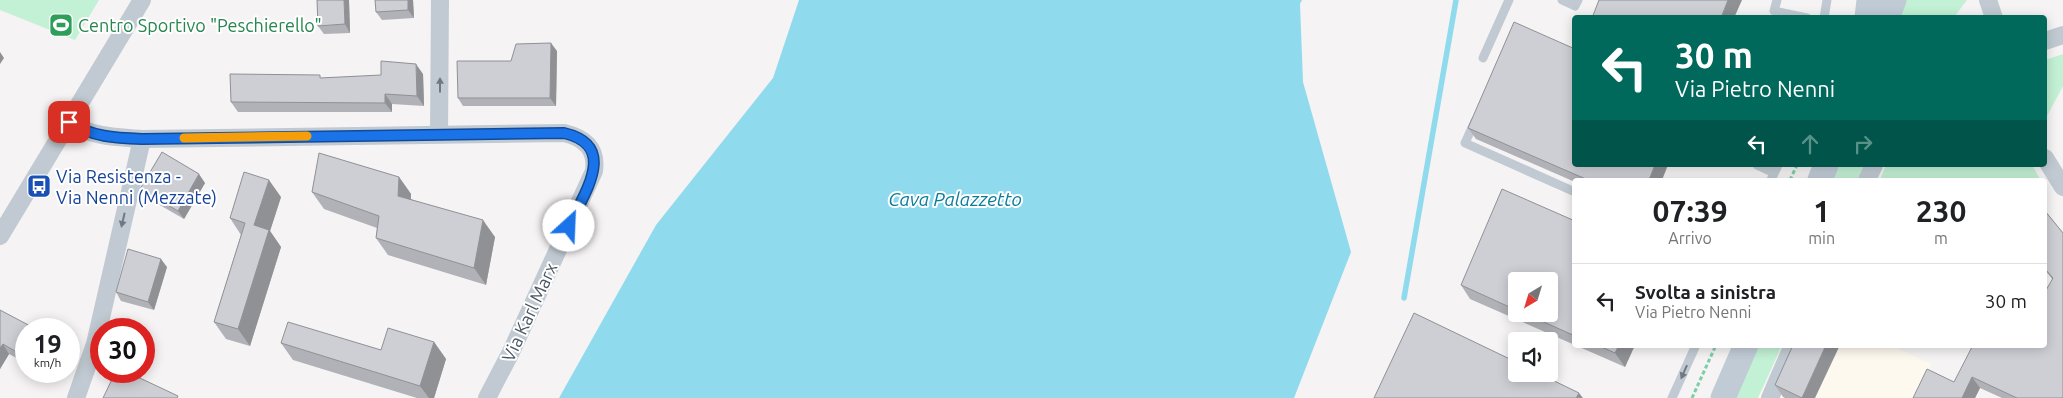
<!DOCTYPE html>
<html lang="it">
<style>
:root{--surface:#fff;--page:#f2f2f2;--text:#202124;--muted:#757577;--line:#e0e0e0}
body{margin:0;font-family:Ubuntu,sans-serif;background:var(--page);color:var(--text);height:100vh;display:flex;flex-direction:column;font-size:19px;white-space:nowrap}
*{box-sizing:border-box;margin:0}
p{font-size:16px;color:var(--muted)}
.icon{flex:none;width:28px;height:28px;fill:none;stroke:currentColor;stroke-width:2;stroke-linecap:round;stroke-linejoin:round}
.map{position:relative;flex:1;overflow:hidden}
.drawer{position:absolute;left:1572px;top:178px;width:475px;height:170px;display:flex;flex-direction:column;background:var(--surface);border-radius:5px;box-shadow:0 2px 12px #0003}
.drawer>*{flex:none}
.guide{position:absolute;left:1572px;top:15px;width:475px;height:152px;border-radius:5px;box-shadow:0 2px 12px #0003;background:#00695c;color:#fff;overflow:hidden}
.needle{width:32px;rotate:218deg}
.buttons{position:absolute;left:1508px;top:272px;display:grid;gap:10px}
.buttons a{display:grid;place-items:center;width:50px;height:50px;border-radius:5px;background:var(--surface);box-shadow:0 2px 12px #0003;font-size:25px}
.speed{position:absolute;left:15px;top:318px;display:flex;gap:10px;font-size:25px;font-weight:700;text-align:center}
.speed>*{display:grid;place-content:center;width:65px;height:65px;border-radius:50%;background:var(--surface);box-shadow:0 2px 12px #0003;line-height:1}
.speed small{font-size:12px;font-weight:400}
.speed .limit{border:8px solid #d22;background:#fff;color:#111}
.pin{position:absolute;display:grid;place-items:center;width:42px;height:42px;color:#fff;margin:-21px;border-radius:10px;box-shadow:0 2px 8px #0006}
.me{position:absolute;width:55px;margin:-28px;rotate:25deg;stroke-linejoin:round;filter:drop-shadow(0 0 4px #0008)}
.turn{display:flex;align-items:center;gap:18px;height:105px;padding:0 20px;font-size:22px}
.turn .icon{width:65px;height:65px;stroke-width:2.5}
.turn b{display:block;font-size:35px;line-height:42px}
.lanes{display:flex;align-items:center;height:48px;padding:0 20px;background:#0003;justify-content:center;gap:25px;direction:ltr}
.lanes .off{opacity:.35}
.eta{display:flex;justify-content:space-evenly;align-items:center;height:85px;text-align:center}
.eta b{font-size:30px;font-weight:600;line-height:35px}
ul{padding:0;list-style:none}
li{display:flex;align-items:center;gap:15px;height:75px;padding:0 20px;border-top:1px solid var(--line)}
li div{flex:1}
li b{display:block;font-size:19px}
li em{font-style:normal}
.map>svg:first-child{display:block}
.commercial{fill:#fdf9ef}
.green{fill:#c3f1d5}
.water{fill:#90daee}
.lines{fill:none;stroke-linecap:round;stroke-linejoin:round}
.stream{stroke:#90daee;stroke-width:5.5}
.path{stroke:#7ad0a6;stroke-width:3;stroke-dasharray:4 2.5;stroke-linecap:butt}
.service{stroke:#c1cad2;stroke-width:9}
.minor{stroke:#c1cad2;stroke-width:18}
.secondary{stroke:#c1cbd6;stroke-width:25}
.wall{fill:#b0b2b7;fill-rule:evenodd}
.shaded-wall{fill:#909195}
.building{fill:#cdcfd5;stroke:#909195}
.oneway{fill:#6e7983}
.route-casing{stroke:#114b97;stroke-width:12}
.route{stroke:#1a73e8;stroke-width:9}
.slow{stroke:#f59e0b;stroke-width:9}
.labels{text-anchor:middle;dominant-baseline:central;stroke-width:4;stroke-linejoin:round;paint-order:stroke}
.leisure-label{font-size:18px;fill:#27864d;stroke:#fff;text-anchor:start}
.transit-label{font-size:18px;fill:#164399;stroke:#fff;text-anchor:start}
.street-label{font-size:18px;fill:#4a5661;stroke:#fff}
.water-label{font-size:19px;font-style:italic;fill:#0c7c9b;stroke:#fff}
</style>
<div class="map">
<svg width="2063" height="398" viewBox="0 0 2063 398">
<rect width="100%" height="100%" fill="#f5f3f3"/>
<polygon class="commercial" points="1796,345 1890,345 1931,364 1915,398 1756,398"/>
<g class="green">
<polygon points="0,0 99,0 75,40 0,10"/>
<polygon points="1903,0 1967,0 1954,17 1896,18"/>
<polygon points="2063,54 2063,86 2046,118 2045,60"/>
<polygon points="1838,165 1864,165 1857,180 1831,180"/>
<polygon points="1886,165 2032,165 2040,179 1880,180"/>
<polygon points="1757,345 1782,345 1758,398 1733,398"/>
</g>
<polygon class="water" points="799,0 1302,0 1300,4 1303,82 1351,252 1294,398 559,398 656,225 773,78"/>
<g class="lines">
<polyline class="stream" points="1404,298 1456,0"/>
<g class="path">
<polyline points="1790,180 1797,165"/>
<polyline points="1692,398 1716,345"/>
</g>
<g class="service">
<polyline points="1562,0 1575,6 1578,0"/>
<polyline points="1777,0 1774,11 1807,18"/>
<polyline points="1824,18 1827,0"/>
<polyline points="1483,58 1509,0"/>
<polyline points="1475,121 1465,143 1575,192"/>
<polyline points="1757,165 1774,173"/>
<polyline points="1771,180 1778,165"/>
<polyline points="1672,398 1696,345"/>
</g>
<g class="minor">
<polyline points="1988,0 1994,18"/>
<polyline points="2045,41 2063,35"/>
<path d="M69 122C92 137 115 137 142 139L564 133C585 138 597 149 594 171L511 352 487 398"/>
<polyline points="439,134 440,0"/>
<polyline points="2045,158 2063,187"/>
<polyline points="1867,180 1874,165"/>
<polyline points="0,236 142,0"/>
<polyline points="76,398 95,344 142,139"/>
<polyline points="1770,398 1793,345"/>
</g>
<g class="secondary">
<polyline points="1867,18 1869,0"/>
<polyline points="1887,18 1894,0"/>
<polyline points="1820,180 1826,165"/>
<polyline points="1723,398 1746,345"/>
</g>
</g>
<g class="wall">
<polygon points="317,0 349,0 350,33 324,34 318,26"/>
<polygon points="375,0 413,0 414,18 382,20 376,12"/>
<polygon points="557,51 556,106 463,106 458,98 511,61"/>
<polygon points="423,74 424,106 392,104 392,112 238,112 231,102 322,78"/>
<polygon points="1468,128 1662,180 1575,180 1575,182 1476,139"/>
<polygon points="399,177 411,194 411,199 495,237 486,285 388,255 376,238 377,228 324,209 312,192"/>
<polygon points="205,183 184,219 146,197 140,189"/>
<polygon points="281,197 270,231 281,247 250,346 226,339 214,322 241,235 230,218"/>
<polygon points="2045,211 2063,233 2063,398 2002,398 1980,388 1975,398 1913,398 1954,382 1978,346 2045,345 2052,279 2045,270"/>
<path d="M1575 221V345H1635L1625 367 1470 299 1461 285ZM1516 281 1549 314H1516Z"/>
<polygon points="167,267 154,310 121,301 116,292"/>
<polygon points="0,310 26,329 26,363 9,354 0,369"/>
<polygon points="434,342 446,359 434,398 417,398 293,360 281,343 381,350"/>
<polygon points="1775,385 1815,398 1785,398 1783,397"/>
</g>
<g class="shaded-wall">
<polygon points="344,0 349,0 350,33 345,24"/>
<polygon points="408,0 413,0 414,18 408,10"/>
<polygon points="1728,0 1742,0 1734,18 1721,18"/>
<polygon points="551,43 557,51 556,106 550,98"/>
<polygon points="0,52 4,58 0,64"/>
<polygon points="416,64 423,74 424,106 417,96"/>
<polygon points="385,94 392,104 392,112 385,103"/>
<polygon points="1655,165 1668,165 1662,180 1649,180"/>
<polygon points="199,174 205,183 184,219 178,211"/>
<polygon points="399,177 411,194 410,213 398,196"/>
<polygon points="269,180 281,197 270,231 281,247 250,346 238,329 254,225"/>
<polygon points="483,220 495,237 486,285 474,268"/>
<polygon points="161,259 167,267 154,310 148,302"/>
<polygon points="434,342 446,359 434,398 429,398 420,386"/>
<polygon points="3,344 9,354 0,369 0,348"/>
<polygon points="1619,345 1635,345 1625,367 1615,353"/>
<polygon points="1826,345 1840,345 1815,398 1802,398"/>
<polygon points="1972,377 1980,388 1975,398 1962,398"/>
<polygon points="1579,393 1583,398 1576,398"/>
</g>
<g class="building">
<polygon points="317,0 344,0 345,24 318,26"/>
<polygon points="375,0 408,0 408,10 376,12"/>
<polygon points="1599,0 1728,0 1721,18 1592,18"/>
<polygon points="1514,22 1575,49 1575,165 1655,165 1649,180 1588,180 1468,128"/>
<polygon points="551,43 550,98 458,98 457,61 511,61 516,44"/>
<polygon points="381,61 416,64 417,96 385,94 385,103 231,102 230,74 320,75 320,78 381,75"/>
<polygon points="162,152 199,174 178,211 140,189"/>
<polygon points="319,153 399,177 398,196 483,220 474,268 376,238 379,216 312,192"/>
<polygon points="244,172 269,180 254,225 269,230 238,329 214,322 245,223 230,218"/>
<polygon points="1502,189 1575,221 1575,336 1526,314 1549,314 1549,281 1516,281 1516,310 1461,285"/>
<polygon points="2045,211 2063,233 2063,398 2017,398 1972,377 1962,398 1913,398 1927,369 1954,382 1973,345 1978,346 1978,345 2045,345 2045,292 2053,278 2045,269"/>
<polygon points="128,249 161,259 148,302 116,292"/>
<polygon points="0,310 36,329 26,329 26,356 25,357 3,344 0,348"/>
<polygon points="1414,313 1516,362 1516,374 1540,374 1579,393 1576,398 1374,398"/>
<polygon points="288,322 381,350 388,328 434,342 420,386 281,343"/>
<polygon points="1597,345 1619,345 1615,353"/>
<polygon points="1793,345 1826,345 1802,398 1775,385"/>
<polygon points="116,371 125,371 178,396 177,398 103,398"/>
</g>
<defs><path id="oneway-solid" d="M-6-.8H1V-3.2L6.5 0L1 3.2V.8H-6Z" transform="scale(1.25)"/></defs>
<g class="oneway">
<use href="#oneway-solid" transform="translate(440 85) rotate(-90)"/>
<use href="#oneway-solid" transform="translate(123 220) rotate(103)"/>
<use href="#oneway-solid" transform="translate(1684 372) rotate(114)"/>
</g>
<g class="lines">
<g class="route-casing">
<path id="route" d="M69 122C92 137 115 138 142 139L564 133C619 146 584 193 569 226"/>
</g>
<use href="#route" class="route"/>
<polyline class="slow" points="184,138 307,136"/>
</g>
<defs>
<g id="stadium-square" transform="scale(1.25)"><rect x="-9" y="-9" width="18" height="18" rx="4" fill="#2e9e5b" stroke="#fff"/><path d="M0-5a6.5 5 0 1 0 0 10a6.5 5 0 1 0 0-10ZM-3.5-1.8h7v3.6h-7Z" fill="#fff"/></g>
<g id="bus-square" transform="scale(1.25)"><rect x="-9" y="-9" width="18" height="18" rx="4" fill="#1a4fb4" stroke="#fff"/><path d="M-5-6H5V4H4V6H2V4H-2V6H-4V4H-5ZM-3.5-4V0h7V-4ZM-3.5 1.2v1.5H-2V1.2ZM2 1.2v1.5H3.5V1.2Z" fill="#fff"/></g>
</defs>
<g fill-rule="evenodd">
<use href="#stadium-square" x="61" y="25"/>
<use href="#bus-square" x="39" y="186"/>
</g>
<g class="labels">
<g class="leisure-label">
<text x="78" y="25">Centro Sportivo "Peschierello"</text>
</g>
<g class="transit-label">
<text x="56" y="176">Via Resistenza -<tspan x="56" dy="21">Via Nenni (Mezzate)</tspan></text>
</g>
<g class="street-label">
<text transform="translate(529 312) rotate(-65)">Via Karl Marx</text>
</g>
<g class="water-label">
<text x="955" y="199">Cava Palazzetto</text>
</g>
</g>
</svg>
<div class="buttons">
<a><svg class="needle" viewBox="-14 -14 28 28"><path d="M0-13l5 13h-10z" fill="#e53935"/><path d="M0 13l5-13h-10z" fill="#757577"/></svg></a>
<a><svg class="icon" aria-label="sound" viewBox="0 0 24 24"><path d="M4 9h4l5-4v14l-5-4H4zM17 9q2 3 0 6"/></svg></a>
</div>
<div class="speed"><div>19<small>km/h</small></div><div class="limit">30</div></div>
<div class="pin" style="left:69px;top:122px;background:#d93025"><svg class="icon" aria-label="arrive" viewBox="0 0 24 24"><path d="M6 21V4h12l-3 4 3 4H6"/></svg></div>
<svg class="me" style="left:569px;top:226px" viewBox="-20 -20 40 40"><circle r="19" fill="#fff"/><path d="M0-13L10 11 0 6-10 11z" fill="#1a73e8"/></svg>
<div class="guide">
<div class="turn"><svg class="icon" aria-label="left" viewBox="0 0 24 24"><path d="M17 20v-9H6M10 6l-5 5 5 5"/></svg><div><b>30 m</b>Via Pietro Nenni</div></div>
<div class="lanes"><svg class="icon" aria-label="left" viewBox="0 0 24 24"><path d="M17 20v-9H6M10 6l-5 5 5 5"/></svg><svg class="icon off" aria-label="ahead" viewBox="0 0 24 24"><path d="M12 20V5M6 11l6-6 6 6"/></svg><svg class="icon off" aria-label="right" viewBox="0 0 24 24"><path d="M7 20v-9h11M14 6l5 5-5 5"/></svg></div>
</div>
<section class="drawer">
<div class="eta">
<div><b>07:39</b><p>Arrivo</p></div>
<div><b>1</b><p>min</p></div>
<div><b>230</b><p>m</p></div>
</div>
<ul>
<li><svg class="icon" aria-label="left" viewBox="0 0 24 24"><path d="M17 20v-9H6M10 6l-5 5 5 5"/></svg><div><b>Svolta a sinistra</b><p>Via Pietro Nenni</p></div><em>30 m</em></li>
</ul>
</section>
</div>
